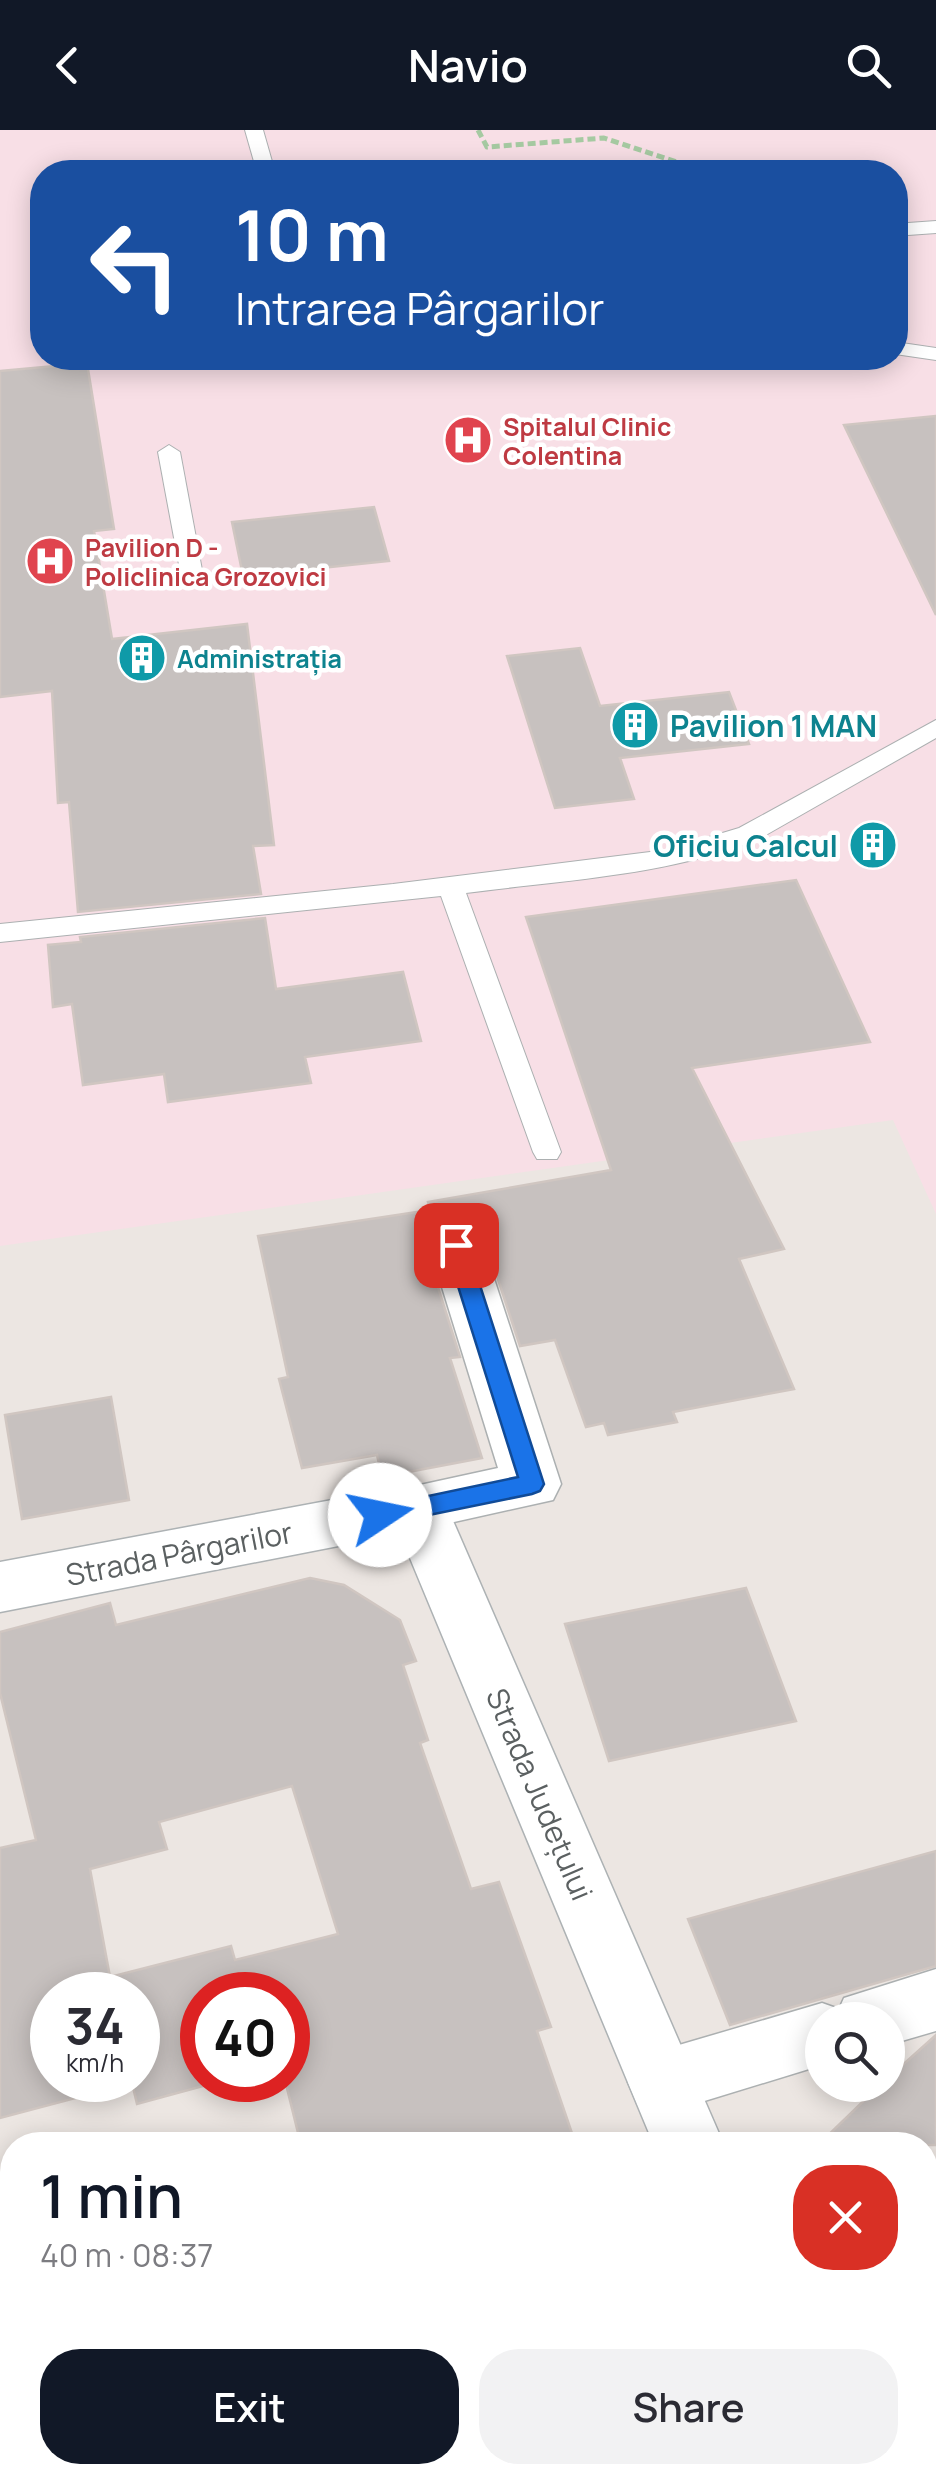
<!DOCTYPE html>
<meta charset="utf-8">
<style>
:root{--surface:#fff;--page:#f2f2f3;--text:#2b2b33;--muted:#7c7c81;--accent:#111827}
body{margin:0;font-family:Manrope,sans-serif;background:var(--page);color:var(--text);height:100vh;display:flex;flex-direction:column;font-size:38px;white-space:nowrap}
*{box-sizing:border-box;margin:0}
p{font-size:32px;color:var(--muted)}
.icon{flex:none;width:55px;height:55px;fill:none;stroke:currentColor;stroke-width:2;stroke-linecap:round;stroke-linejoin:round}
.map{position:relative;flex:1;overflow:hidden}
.panel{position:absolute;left:0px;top:2002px;width:938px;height:352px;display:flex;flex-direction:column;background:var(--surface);border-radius:40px 40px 0 0;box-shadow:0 5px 25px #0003}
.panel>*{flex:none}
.banner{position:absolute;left:30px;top:30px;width:878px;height:210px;border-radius:40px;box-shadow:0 5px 25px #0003;background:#1a4fa0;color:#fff;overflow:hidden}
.controls{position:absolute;left:805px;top:1872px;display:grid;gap:20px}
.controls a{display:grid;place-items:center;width:100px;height:100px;border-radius:50%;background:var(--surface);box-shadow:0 5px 25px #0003;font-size:50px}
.speed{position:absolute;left:30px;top:1842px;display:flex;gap:20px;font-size:50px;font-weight:700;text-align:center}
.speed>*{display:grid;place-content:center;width:130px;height:130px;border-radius:50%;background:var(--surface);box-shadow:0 5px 25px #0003;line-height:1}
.speed small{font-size:25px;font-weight:400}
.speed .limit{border:15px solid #d22;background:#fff;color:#111}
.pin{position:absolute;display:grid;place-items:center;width:85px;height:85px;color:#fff;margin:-42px;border-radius:20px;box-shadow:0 5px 15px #0006}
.me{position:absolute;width:110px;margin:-55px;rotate:79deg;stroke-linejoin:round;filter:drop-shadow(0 0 8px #0008)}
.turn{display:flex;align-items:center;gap:35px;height:210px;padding:0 40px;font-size:45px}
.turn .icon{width:130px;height:130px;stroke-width:2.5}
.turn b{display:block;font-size:70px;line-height:85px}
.round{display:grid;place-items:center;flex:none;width:105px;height:105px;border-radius:40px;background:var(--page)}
.summary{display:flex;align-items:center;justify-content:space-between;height:170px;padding:0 40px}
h1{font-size:60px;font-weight:600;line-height:75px;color:var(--accent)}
.button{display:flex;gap:20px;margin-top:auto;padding:20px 40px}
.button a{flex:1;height:115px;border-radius:40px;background:var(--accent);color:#fff;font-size:40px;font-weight:600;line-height:115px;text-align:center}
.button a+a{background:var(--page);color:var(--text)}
header{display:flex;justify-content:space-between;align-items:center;height:130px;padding:0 40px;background:var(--accent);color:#fff;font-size:45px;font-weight:600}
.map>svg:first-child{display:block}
.medical{fill:#f8dfe6;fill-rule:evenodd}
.building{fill:#c7c1bf;stroke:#d0c6c1;stroke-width:2.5;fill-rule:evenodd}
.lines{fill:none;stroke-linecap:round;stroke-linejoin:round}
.lane-casing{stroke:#acb0b1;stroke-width:2}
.street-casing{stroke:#acb0b1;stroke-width:3}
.secondary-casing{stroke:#adb2b4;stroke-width:3}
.path{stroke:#a6caa2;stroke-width:5;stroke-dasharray:8 4;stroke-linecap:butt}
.lane{fill:#fff;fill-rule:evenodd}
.street{fill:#fff;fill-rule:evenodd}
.secondary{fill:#fff;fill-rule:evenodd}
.route{fill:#1a73e8;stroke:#114b97;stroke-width:2.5}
.labels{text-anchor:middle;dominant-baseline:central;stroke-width:9;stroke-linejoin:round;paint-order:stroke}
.far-health-label{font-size:25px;font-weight:bold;fill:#be3a42;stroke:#fff;text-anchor:start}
.far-culture-label{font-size:25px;font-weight:bold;fill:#0d838f;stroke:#fff;text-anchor:start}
.culture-label{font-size:30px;font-weight:bold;fill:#0d838f;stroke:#fff;text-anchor:start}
.street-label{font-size:30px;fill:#5b6061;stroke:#fff}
</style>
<header><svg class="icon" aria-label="back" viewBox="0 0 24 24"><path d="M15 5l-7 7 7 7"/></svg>Navio<svg class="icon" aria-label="search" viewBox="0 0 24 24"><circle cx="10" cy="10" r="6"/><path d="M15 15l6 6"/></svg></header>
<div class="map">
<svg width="936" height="2354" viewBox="0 0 936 2354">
<rect width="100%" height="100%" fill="#ece6e2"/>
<path class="medical" d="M0 0H936V1084L893 990 0 1116ZM42 42H895V228H42Z"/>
<g class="building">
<polygon points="87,233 114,399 94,401 112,509 247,494 274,715 253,716 261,764 78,782 69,672 58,673 52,561 0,567 0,241"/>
<polygon points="936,286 936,485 844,295"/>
<polygon points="374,377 389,431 243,446 232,392"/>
<polygon points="580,518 600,576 729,562 749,614 620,628 634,669 555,678 507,526"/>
<polygon points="796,750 870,912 692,938 784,1119 739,1129 794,1259 673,1282 677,1292 608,1305 604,1293 586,1297 555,1210 520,1216 486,1113 476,1097 455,1091 434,1099 425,1116 460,1227 450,1228 482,1328 382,1347 377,1325 302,1338 279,1249 288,1247 258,1106 430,1080 428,1072 611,1040 526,787"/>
<polygon points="265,788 276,859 403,842 421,911 305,927 311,953 168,972 164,944 83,955 72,874 53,877 48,815 81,812 80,807"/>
<polygon points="111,1267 129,1370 22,1389 5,1285"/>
<path d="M310 1448 344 1455 400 1490 416 1531 403 1535 428 1610 420 1613 471 1759 499 1752 551 1897 537 1901 576 2015H301L285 1950 288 1865H202V1950H225L137 1974 132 1953 0 1988V1718L36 1710 0 1563V1502L110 1473 116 1495ZM292 1656 338 1804 235 1830 231 1816 110 1847 90 1739 167 1719 159 1692ZM52 1865H138V1950H52Z"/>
<polygon points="746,1458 796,1591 609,1631 565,1494"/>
<polygon points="936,1721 936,1836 730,1895 688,1789"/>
<polygon points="936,1905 936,2015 818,2015 880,1955 888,1955 888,1948"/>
</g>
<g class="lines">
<g class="lane-casing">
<g id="lane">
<polygon points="245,0 263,0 275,42 257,42"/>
<polygon points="936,91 936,103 908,105 898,99 908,93"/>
<polygon points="895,212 936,218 936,230 895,224"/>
<polygon points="169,315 180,322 202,440 191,447 180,440 158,322"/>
<path d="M936 590V608L757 710C664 746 564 750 466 763L561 1022 557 1029H537L533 1022 441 766 0 812V794L393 754 666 720 739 698Z"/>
</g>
</g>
<g class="street-casing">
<g id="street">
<polygon points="456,1095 475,1101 483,1115 561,1354 553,1370 418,1400 397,1394 389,1377 397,1360 498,1338 429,1115 437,1101"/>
<polygon points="936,1839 936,1901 888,1915 888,1890 822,1890 822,1935 662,1984 638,1975 628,1952 638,1929 662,1920 822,1873 839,1879 844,1868"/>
<polygon points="12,2218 12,2292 0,2296 0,2222"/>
</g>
</g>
<g class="secondary-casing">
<g id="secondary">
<polygon points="418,1354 439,1360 447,1377 724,2015 654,2015 400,1404 0,1482 0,1432"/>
<polygon points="793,2342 868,2342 873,2354 797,2354"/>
</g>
</g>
<polyline class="path" points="478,0 487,17 604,8 680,33"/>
<use href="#lane" class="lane"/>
<use href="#street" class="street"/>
<use href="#secondary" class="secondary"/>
</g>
<polygon class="route" points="456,1107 467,1115 544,1354 540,1361 532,1364 380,1395 371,1392 367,1385 371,1378 518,1347 445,1115"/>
<defs>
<g id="hospital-disc" transform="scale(2.5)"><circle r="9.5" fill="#e0444e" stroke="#fff"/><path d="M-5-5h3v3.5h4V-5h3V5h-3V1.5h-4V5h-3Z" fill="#fff"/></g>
<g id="building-disc" transform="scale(2.5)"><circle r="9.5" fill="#0f9aa8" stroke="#fff"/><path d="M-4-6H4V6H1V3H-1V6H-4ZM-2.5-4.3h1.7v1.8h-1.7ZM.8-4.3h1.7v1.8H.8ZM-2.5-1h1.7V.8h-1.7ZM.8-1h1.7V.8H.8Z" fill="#fff"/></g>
</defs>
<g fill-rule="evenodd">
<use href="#hospital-disc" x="468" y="310"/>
<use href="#hospital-disc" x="50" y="431"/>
<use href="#building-disc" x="142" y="528"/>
<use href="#building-disc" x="635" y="595"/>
<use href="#building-disc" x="873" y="715"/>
</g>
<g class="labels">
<g class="far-health-label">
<text x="503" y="296">Spitalul Clinic<tspan x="503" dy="29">Colentina</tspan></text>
<text x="85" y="417">Pavilion D -<tspan x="85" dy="29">Policlinica Grozovici</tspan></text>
</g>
<g class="far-culture-label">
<text x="177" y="528">Administrația</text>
</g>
<g class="culture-label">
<text x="670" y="595">Pavilion 1 MAN</text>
<text x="838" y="715" text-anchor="end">Oficiu Calcul</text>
</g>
<g class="street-label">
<text transform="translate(179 1423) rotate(-11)">Strada Pârgarilor</text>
<text transform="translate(540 1664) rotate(67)">Strada Județului</text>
</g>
</g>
</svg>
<div class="controls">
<a><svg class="icon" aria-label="search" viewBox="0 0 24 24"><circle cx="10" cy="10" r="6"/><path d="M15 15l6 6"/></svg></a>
</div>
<div class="speed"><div>34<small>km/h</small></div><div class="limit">40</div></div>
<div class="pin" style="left:456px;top:1115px;background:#d93025"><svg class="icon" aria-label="arrive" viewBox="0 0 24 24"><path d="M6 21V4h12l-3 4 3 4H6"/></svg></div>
<svg class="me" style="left:380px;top:1385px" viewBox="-20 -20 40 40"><circle r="19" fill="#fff"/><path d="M0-13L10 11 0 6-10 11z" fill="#1a73e8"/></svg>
<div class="banner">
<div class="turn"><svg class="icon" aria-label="left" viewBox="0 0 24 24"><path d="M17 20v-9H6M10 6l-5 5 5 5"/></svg><div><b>10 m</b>Intrarea Pârgarilor</div></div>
</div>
<section class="panel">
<div class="summary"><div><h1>1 min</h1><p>40 m · 08:37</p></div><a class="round" style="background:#d93025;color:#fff"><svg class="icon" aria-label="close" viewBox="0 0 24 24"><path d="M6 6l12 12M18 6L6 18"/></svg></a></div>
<div class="button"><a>Exit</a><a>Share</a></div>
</section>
</div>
